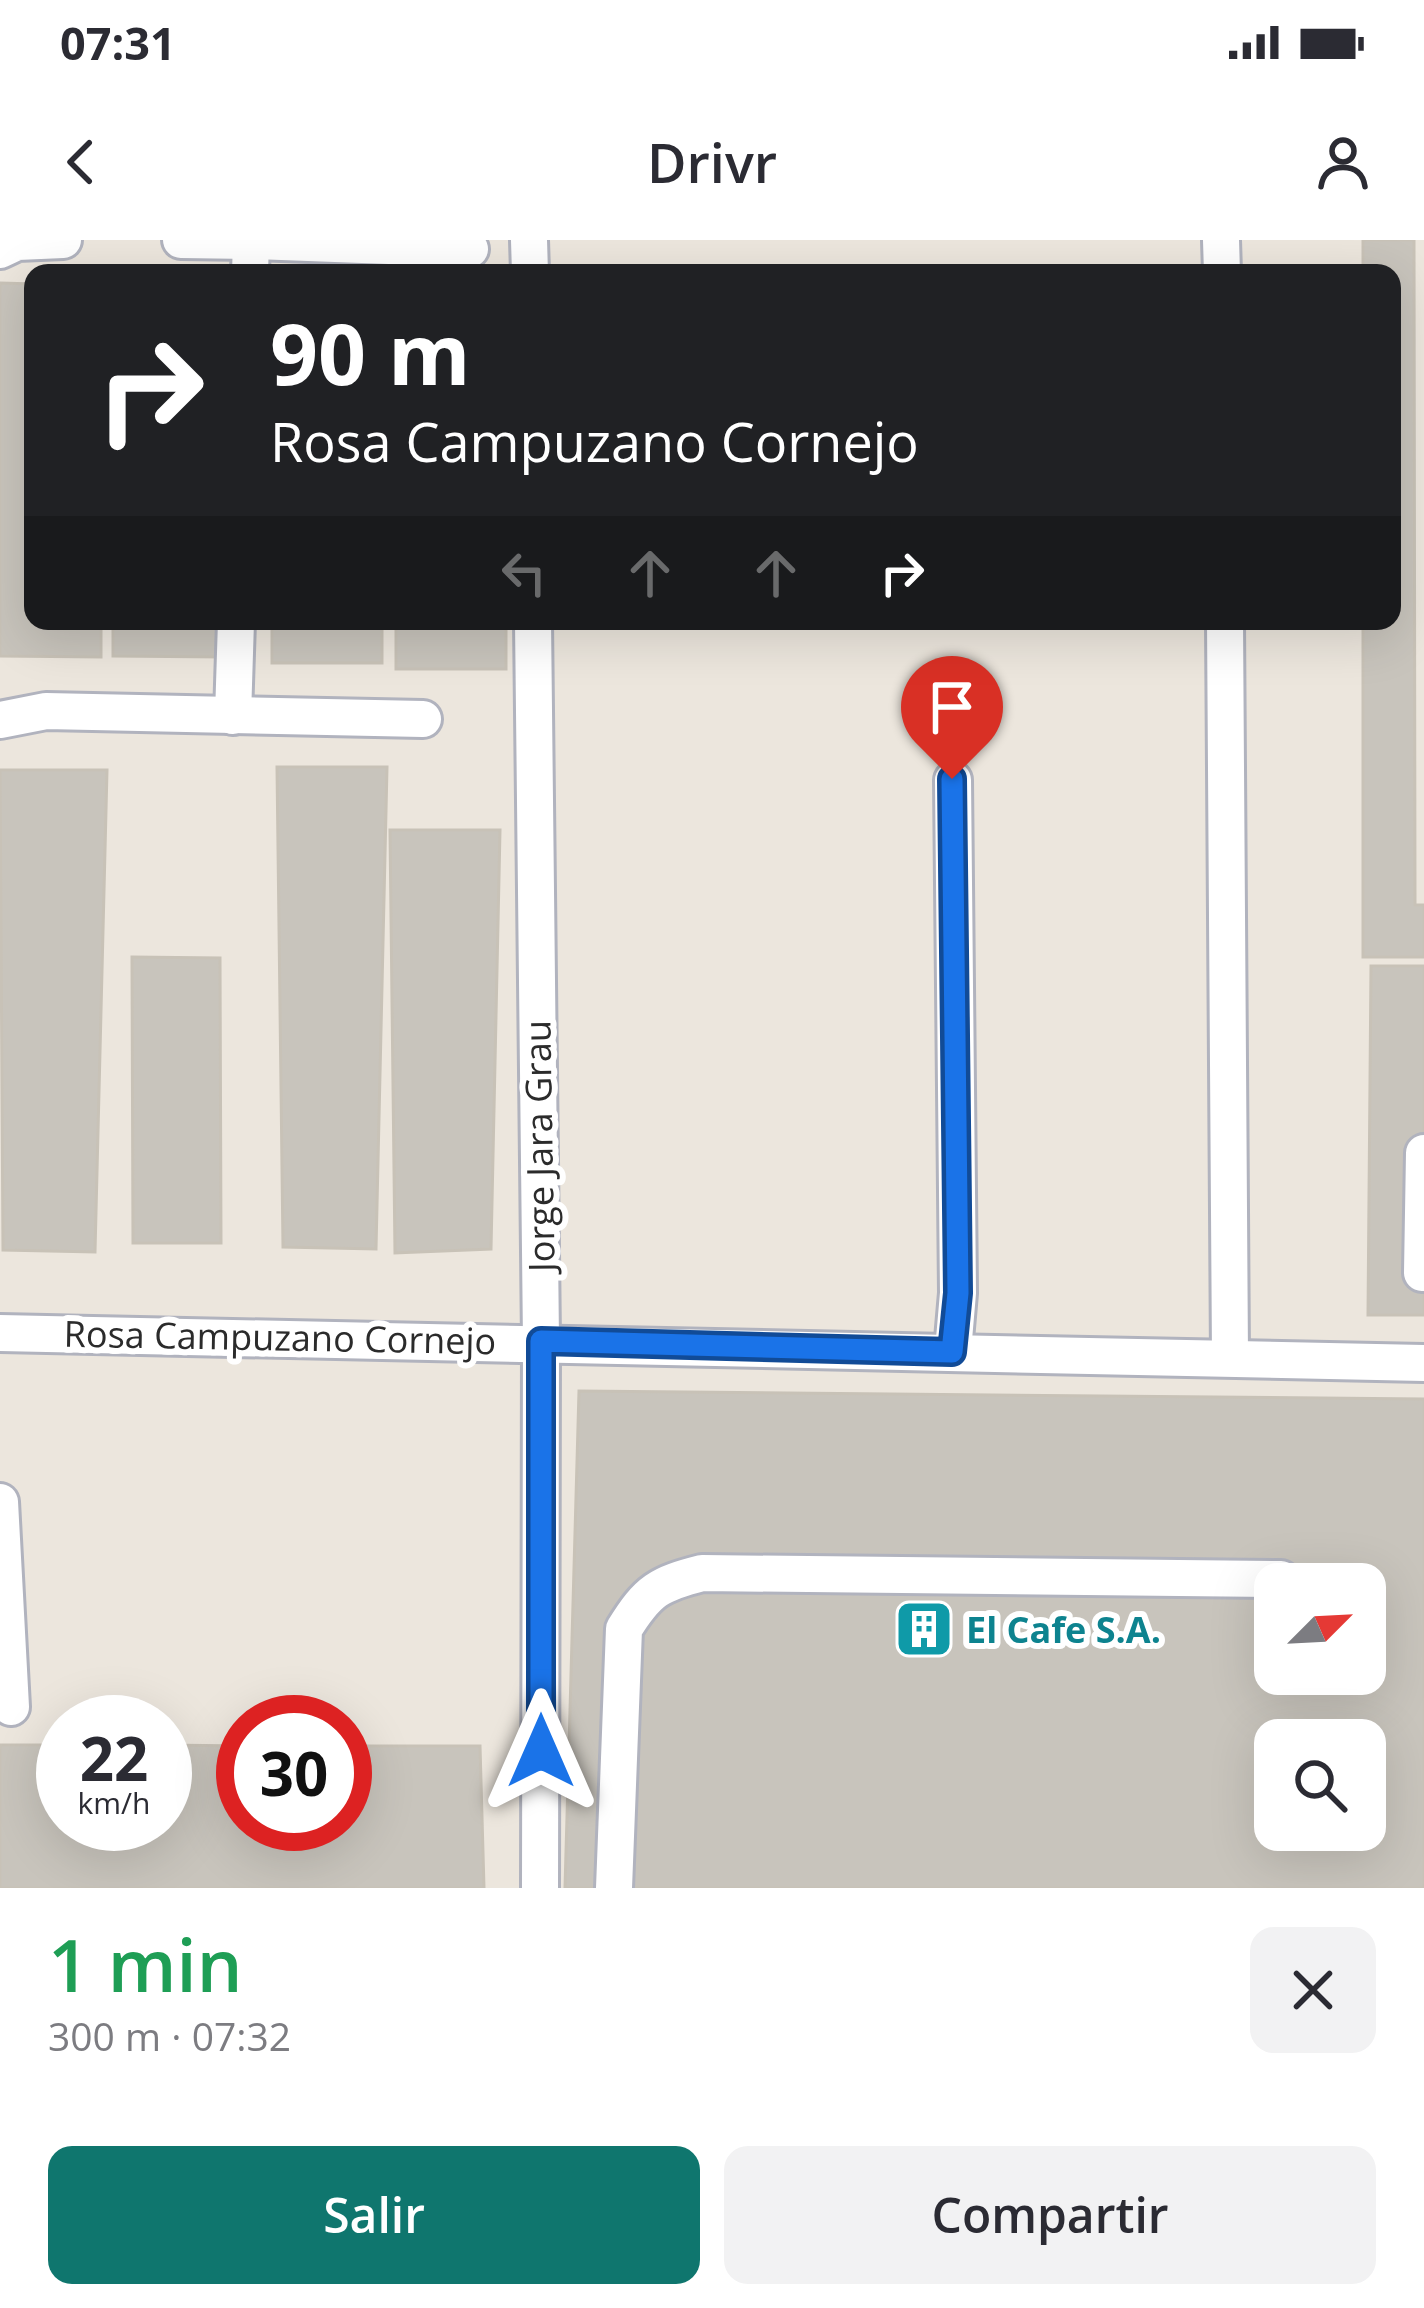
<!DOCTYPE html>
<html lang="es">
<meta charset="utf-8">
<style>
:root{--surface:#fff;--page:#f2f2f3;--text:#2b2b33;--muted:#7c7c81;--accent:#0f766e}
body{margin:0;font-family:"Open Sans",sans-serif;background:var(--page);color:var(--text);height:100vh;display:flex;flex-direction:column;font-size:45px;white-space:nowrap}
*{box-sizing:border-box;margin:0}
p{font-size:39px;color:var(--muted)}
.icon{flex:none;width:66px;height:66px;fill:none;stroke:currentColor;stroke-width:2;stroke-linecap:round;stroke-linejoin:round}
.map{position:relative;height:1648px;overflow:hidden}
.details{display:flex;flex-direction:column;background:var(--surface);flex:1}
.details>*{flex:none}
.banner{position:absolute;left:24px;top:24px;width:1377px;height:366px;border-radius:24px;box-shadow:0 12px 48px #0002;background:#202124;color:#fff;overflow:hidden}
.needle{width:78px;rotate:66deg}
.buttons{position:absolute;left:1254px;top:1323px;display:grid;gap:24px}
.buttons a{display:grid;place-items:center;width:132px;height:132px;border-radius:24px;background:var(--surface);box-shadow:0 12px 48px #0002;font-size:60px}
.speed{position:absolute;left:36px;top:1455px;display:flex;gap:24px;font-size:60px;font-weight:700;text-align:center}
.speed>*{display:grid;place-content:center;width:156px;height:156px;border-radius:50%;background:var(--surface);box-shadow:0 12px 48px #0002;line-height:1}
.speed small{font-size:30px;font-weight:400}
.speed .limit{border:18px solid #d22;background:#fff;color:#111}
.pin{position:absolute;display:grid;place-items:center;width:102px;height:102px;color:#fff;margin:-123px -51px;border-radius:50% 50% 50% 0;rotate:-45deg;box-shadow:0 0 12px #0007}
.pin .icon{rotate:45deg}
.me{position:absolute;width:132px;margin:-66px;rotate:0deg;stroke-linejoin:round;filter:drop-shadow(0 0 9px #0008)}
.turn{display:flex;align-items:center;gap:42px;height:252px;padding:0 48px;font-size:54px}
.turn .icon{width:156px;height:156px;stroke-width:2.5}
.turn b{display:block;font-size:84px;line-height:102px}
.lanes{display:flex;align-items:center;height:114px;padding:0 48px;background:#0003;justify-content:center;gap:60px;direction:ltr}
.lanes .off{opacity:.35}
.round{display:grid;place-items:center;flex:none;width:126px;height:126px;border-radius:24px;background:var(--page)}
.summary{display:flex;align-items:center;justify-content:space-between;height:204px;padding:0 48px}
h1{font-size:72px;font-weight:600;line-height:90px;color:#1e9e55}
.action{display:flex;gap:24px;margin-top:auto;padding:24px 48px}
.action a{flex:1;height:138px;border-radius:24px;background:var(--accent);color:#fff;font-size:48px;font-weight:600;line-height:138px;text-align:center}
.action a+a{background:var(--page);color:var(--text)}
.status{display:flex;justify-content:space-between;align-items:center;height:84px;padding:0 60px;background:var(--surface);direction:ltr}
.status svg{height:33px;fill:currentColor}
header{display:flex;justify-content:space-between;align-items:center;height:156px;padding:0 48px;background:var(--surface);font-size:54px;font-weight:600}
.map>svg:first-child{display:block}
.building{fill:#c8c4bc;stroke:#c8c2b7;stroke-width:3;fill-rule:evenodd}
.lines{fill:none;stroke-linecap:round;stroke-linejoin:round}
.minor-casing{stroke:#b1b3be;stroke-width:42}
.minor{stroke:#fff;stroke-width:36}
.route-casing{stroke:#114b97;stroke-width:30}
.route{stroke:#1a73e8;stroke-width:21}
.labels{text-anchor:middle;dominant-baseline:central;stroke-width:12;stroke-linejoin:round;paint-order:stroke}
.street-label{font-size:36px;fill:#2b2b2b;stroke:#fff}
.culture-label{font-size:36px;font-weight:bold;fill:#0d838f;stroke:#fff;text-anchor:start}
</style>
<div class="status"><b>07:31</b><svg viewBox="0 0 49 12"><path d="M0 12V9h3v3zM5 12V6h3v6zM10 12V3h3v9zM15 12V0h3v12zM26 1h20v11H26zM47 4h2v5h-2z"/></svg></div>
<header><svg class="icon" aria-label="back" viewBox="0 0 24 24"><path d="M15 5l-7 7 7 7"/></svg>Drivr<svg class="icon" aria-label="person" viewBox="0 0 24 24"><circle cx="12" cy="8" r="4"/><path d="M4 21q1-7 8-7t8 7"/></svg></header>
<div class="map">
<svg width="1424" height="1648" viewBox="0 0 1424 1648">
<rect width="100%" height="100%" fill="#ece6dd"/>
<g class="building">
<polygon points="1363,0 1414,0 1415,665 1424,665 1424,717 1363,717 1363,381 1392,381 1392,33 1363,33"/>
<polygon points="0,43 33,44 33,381 101,381 101,417 0,416"/>
<polygon points="113,381 223,381 223,417 113,416"/>
<rect x="272" y="381" width="110" height="42"/>
<rect x="396" y="381" width="110" height="48"/>
<polygon points="277,527 387,527 376,1009 283,1007"/>
<polygon points="0,530 107,530 95,1012 3,1010"/>
<polygon points="390,590 500,590 491,1009 395,1013"/>
<polygon points="132,717 220,718 221,1003 133,1003"/>
<polygon points="1371,726 1424,726 1424,1075 1368,1075"/>
<path d="M579 1151 1424 1159V1648H565ZM1275 1344H1365V1434H1275ZM1275 1500H1365V1590H1275Z"/>
<polygon points="0,1505 63,1505 63,1584 165,1584 165,1505 243,1506 243,1584 345,1584 345,1506 480,1506 484,1648 0,1648"/>
</g>
<g class="lines">
<g class="minor-casing">
<g id="minor">
<polyline points="181,0 251,1 250,33"/>
<polyline points="529,0 530,33"/>
<polyline points="1221,0 1222,33"/>
<polyline points="251,1 470,9"/>
<polyline points="0,10 17,2 63,0"/>
<polyline points="533,381 541,1101 540,1648"/>
<polyline points="1225,381 1230,1118"/>
<polyline points="233,476 236,381"/>
<polyline points="0,480 46,471 423,479"/>
<polyline points="953,540 958,1053 953,1111"/>
<polyline points="1422,1033 1424,913"/>
<polyline points="0,1093 1424,1123"/>
<polyline points="0,1262 11,1467"/>
<path d="M614 1648 624 1389C648 1350 659 1344 702 1333L1281 1339"/>
</g>
</g>
<use href="#minor" class="minor"/>
</g>
<g class="lines">
<g class="route-casing">
<polyline id="route" points="541,1511 541,1101 952,1112 958,1053 952,539"/>
</g>
<use href="#route" class="route"/>
</g>
<defs>
<g id="building-square" transform="scale(3)"><rect x="-9" y="-9" width="18" height="18" rx="4" fill="#0f9aa8" stroke="#fff"/><path d="M-4-6H4V6H1V3H-1V6H-4ZM-2.5-4.3h1.7v1.8h-1.7ZM.8-4.3h1.7v1.8H.8ZM-2.5-1h1.7V.8h-1.7ZM.8-1h1.7V.8H.8Z" fill="#fff"/></g>
</defs>
<g fill-rule="evenodd">
<use href="#building-square" x="924" y="1389"/>
</g>
<g class="labels">
<g class="street-label">
<text transform="translate(539 906) rotate(-91)">Jorge Jara Grau</text>
<text transform="translate(280 1097) rotate(1)">Rosa Campuzano Cornejo</text>
</g>
<g class="culture-label">
<text x="966" y="1389">El Cafe S.A.</text>
</g>
</g>
</svg>
<div class="buttons">
<a><svg class="needle" viewBox="-14 -14 28 28"><path d="M0-13l5 13h-10z" fill="#e53935"/><path d="M0 13l5-13h-10z" fill="#7c7c81"/></svg></a>
<a><svg class="icon" aria-label="search" viewBox="0 0 24 24"><circle cx="10" cy="10" r="6"/><path d="M15 15l6 6"/></svg></a>
</div>
<div class="speed"><div>22<small>km/h</small></div><div class="limit">30</div></div>
<div class="pin" style="left:952px;top:539px;background:#d93025"><svg class="icon" aria-label="arrive" viewBox="0 0 24 24"><path d="M6 21V4h12l-3 4 3 4H6"/></svg></div>
<svg class="me" style="left:541px;top:1511px" viewBox="-20 -20 40 40"><path d="M0-17L14 15 0 8-14 15z" fill="#1a73e8" stroke="#fff" stroke-width="4"/></svg>
<div class="banner">
<div class="turn"><svg class="icon" aria-label="right" viewBox="0 0 24 24"><path d="M7 20v-9h11M14 6l5 5-5 5"/></svg><div><b>90 m</b>Rosa Campuzano Cornejo</div></div>
<div class="lanes"><svg class="icon off" aria-label="left" viewBox="0 0 24 24"><path d="M17 20v-9H6M10 6l-5 5 5 5"/></svg><svg class="icon off" aria-label="ahead" viewBox="0 0 24 24"><path d="M12 20V5M6 11l6-6 6 6"/></svg><svg class="icon off" aria-label="ahead" viewBox="0 0 24 24"><path d="M12 20V5M6 11l6-6 6 6"/></svg><svg class="icon" aria-label="right" viewBox="0 0 24 24"><path d="M7 20v-9h11M14 6l5 5-5 5"/></svg></div>
</div>
</div>
<section class="details">
<div class="summary"><div><h1>1 min</h1><p>300 m · 07:32</p></div><a class="round"><svg class="icon" aria-label="close" viewBox="0 0 24 24"><path d="M6 6l12 12M18 6L6 18"/></svg></a></div>
<div class="action"><a>Salir</a><a>Compartir</a></div>
</section>
